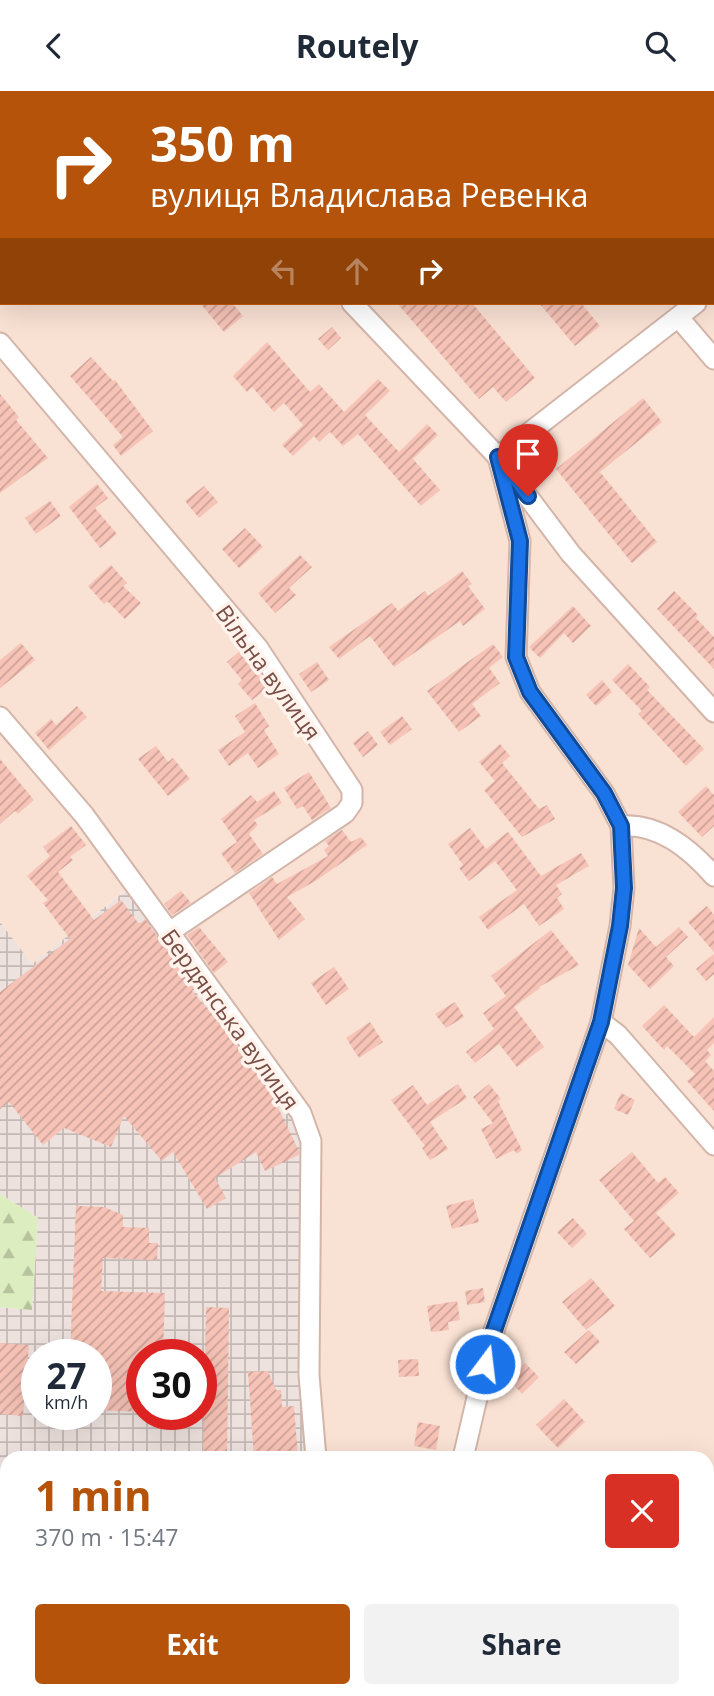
<!DOCTYPE html>
<meta charset="utf-8">
<style>
:root{--surface:#fff;--page:#f2f2f3;--text:#1f2937;--muted:#747a83;--accent:#b45309}
body{margin:0;font-family:"Open Sans",sans-serif;background:var(--page);color:var(--text);height:100vh;display:flex;flex-direction:column;font-size:26px;white-space:nowrap}
*{box-sizing:border-box;margin:0}
p{font-size:23px;color:var(--muted)}
.icon{flex:none;width:38px;height:38px;fill:none;stroke:currentColor;stroke-width:2;stroke-linecap:round;stroke-linejoin:round}
.map{position:relative;flex:1;overflow:hidden}
.sheet{position:absolute;left:0px;top:1360px;width:714px;height:247px;display:flex;flex-direction:column;background:var(--surface);border-radius:21px 21px 0 0;box-shadow:0 7px 28px #0002}
.sheet>*{flex:none}
.top-card{position:absolute;left:0px;top:0px;width:714px;height:214px;box-shadow:0 7px 28px #0002;background:#b45309;color:#fff;overflow:hidden}
.speed{position:absolute;left:21px;top:1248px;display:flex;gap:14px;font-size:35px;font-weight:700;text-align:center}
.speed>*{display:grid;place-content:center;width:91px;height:91px;border-radius:50%;background:var(--surface);box-shadow:0 7px 28px #0002;line-height:1}
.speed small{font-size:18px;font-weight:400}
.speed .limit{border:10px solid #d22;background:#fff;color:#111}
.pin{position:absolute;display:grid;place-items:center;width:60px;height:60px;color:#fff;margin:-72px -30px;border-radius:50% 50% 50% 0;rotate:-45deg;box-shadow:0 0 7px #0007}
.pin .icon{rotate:45deg}
.me{position:absolute;width:77px;margin:-38px;rotate:15deg;stroke-linejoin:round;filter:drop-shadow(0 0 5px #0008)}
.turn{display:flex;align-items:center;gap:24px;height:147px;padding:0 35px;font-size:32px}
.turn .icon{width:91px;height:91px;stroke-width:2.5}
.turn b{display:block;font-size:49px;line-height:60px}
.lanes{display:flex;align-items:center;height:66px;padding:0 35px;background:#0003;justify-content:center;gap:35px;direction:ltr}
.lanes .off{opacity:.35}
.round{display:grid;place-items:center;flex:none;width:74px;height:74px;border-radius:7px;background:var(--page)}
.head{display:flex;align-items:center;justify-content:space-between;height:119px;padding:0 35px}
h1{font-size:42px;font-weight:700;line-height:52px;color:var(--accent)}
.button{display:flex;gap:14px;margin-top:auto;padding:14px 35px}
.button a{flex:1;height:80px;border-radius:7px;background:var(--accent);color:#fff;font-size:28px;font-weight:700;line-height:80px;text-align:center}
.button a+a{background:var(--page);color:var(--text)}
header{display:flex;justify-content:space-between;align-items:center;height:91px;padding:0 35px;background:var(--surface);font-size:32px;font-weight:700}
.map>svg:first-child{display:block}
.residential{fill:#f9e1d3;fill-rule:evenodd}
.industrial{fill:url(#industrial-grid);fill-rule:evenodd}
.grass{fill:url(#grass-dots)}
.forest{fill:url(#forest-firs)}
.building{fill:url(#building-hatch)}
.lines{fill:none;stroke-linecap:round;stroke-linejoin:round}
.minor-casing{stroke:#d3b5aa;stroke-width:23}
.minor{stroke:#fff;stroke-width:19}
.route-casing{stroke:#114b97;stroke-width:18}
.route{stroke:#1a73e8;stroke-width:12}
.labels{text-anchor:middle;dominant-baseline:central;stroke-width:7;stroke-linejoin:round;paint-order:stroke}
.street-label{font-size:23px;fill:#794e46;stroke:#fff3eb}
</style>
<header><svg class="icon" aria-label="back" viewBox="0 0 24 24"><path d="M15 5l-7 7 7 7"/></svg>Routely<svg class="icon" aria-label="search" viewBox="0 0 24 24"><circle cx="10" cy="10" r="6"/><path d="M15 15l6 6"/></svg></header>
<div class="map">
<svg width="714" height="1605" viewBox="0 0 714 1605">
<defs>
<pattern id="industrial-grid" width="8" height="8" patternUnits="userSpaceOnUse" patternTransform="scale(1.75)"><rect width="8" height="8" fill="#ede2de"/><path d="M0 4h8M4 0v8" fill="none" stroke="#c5b9b6"/></pattern>
<pattern id="grass-dots" width="8" height="8" patternUnits="userSpaceOnUse" patternTransform="scale(1.75)"><rect width="8" height="8" fill="#dceebf"/><path d="M2 2h.1M6 6h.1" fill="none" stroke="#b7c39d" stroke-width="1.8" stroke-linecap="round"/></pattern>
<pattern id="forest-firs" width="22" height="20" patternUnits="userSpaceOnUse" patternTransform="scale(1.75)"><rect width="22" height="20" fill="#dceebf"/><path d="M5 1l3.5 6h-7zM16 11l3.5 6h-7z" fill="#b7c39d"/></pattern>
<pattern id="building-hatch" width="6" height="6" patternUnits="userSpaceOnUse" patternTransform="scale(1.75)"><rect width="6" height="6" fill="#f7c3b7"/><path d="M-1 1l2-2M0 6l6-6M5 7l2-2" fill="none" stroke="#cda197"/></pattern>
</defs>
<rect width="100%" height="100%" fill="#ffeee3"/>
<path class="residential" d="M0 0H714V1605H513V1600H707V1367H316L133 793 32 873 0 831ZM2 2H712V212H2Z"/>
<g class="industrial">
<path d="M129 797 281 1000 304 1048 308 1367H7V1594L0 1592V1216L32 1219 38 1127 0 1103V831L32 873ZM37 1264H96V1323H37ZM142 1264H201V1323H142Z"/>
<rect x="22" y="1600" width="205" height="5"/>
</g>
<rect class="grass" x="227" y="1600" width="286" height="5"/>
<polygon class="forest" points="0,1103 38,1127 32,1219 0,1216"/>
<g class="building">
<polygon points="200,212 232,212 243,225 224,241"/>
<polygon points="397,212 472,212 535,287 506,311 493,296 479,308"/>
<polygon points="539,212 581,212 600,235 575,255"/>
<polygon points="332,236 341,247 328,259 318,248"/>
<polygon points="267,251 310,301 319,293 344,321 378,288 390,300 365,324 399,361 427,333 438,344 413,368 440,399 421,415 358,343 343,355 330,341 319,351 314,345 293,365 282,354 303,334 284,312 274,321 252,296 247,301 233,285"/>
<polygon points="91,266 113,290 115,289 153,340 121,365 113,354 123,346 70,285"/>
<polygon points="0,303 19,326 16,329 48,367 0,402"/>
<polygon points="643,307 662,331 600,381 657,451 632,472 556,378"/>
<polygon points="97,393 108,407 95,417 117,443 100,457 69,416"/>
<polygon points="204,395 218,411 199,427 185,410"/>
<polygon points="50,410 61,425 36,443 25,427"/>
<polygon points="245,437 263,456 239,477 222,458"/>
<polygon points="300,464 312,476 289,497 296,504 275,522 258,502"/>
<polygon points="111,474 127,492 123,495 141,512 125,528 107,510 104,513 88,495"/>
<polygon points="462,480 472,493 468,495 485,518 463,535 460,530 394,576 370,545 339,568 329,556 392,512 398,520 425,500 428,505"/>
<polygon points="674,500 698,524 696,527 714,546 714,578 657,518"/>
<polygon points="573,515 591,535 573,552 564,542 540,567 529,556"/>
<polygon points="21,552 35,569 0,597 0,569"/>
<polygon points="493,553 503,566 489,577 500,592 472,613 481,625 459,641 427,600"/>
<polygon points="239,561 268,596 252,609 238,593 242,589 227,571"/>
<polygon points="317,571 329,589 311,601 299,583"/>
<polygon points="628,573 650,596 647,599 704,658 686,675 638,623 642,620 612,589"/>
<polygon points="602,589 612,601 596,615 586,604"/>
<polygon points="255,612 269,635 264,639 279,663 258,677 248,662 229,675 218,659 245,641 235,625"/>
<polygon points="77,615 87,626 49,659 35,642 51,628 56,634"/>
<polygon points="402,625 412,638 390,654 380,641"/>
<polygon points="368,640 378,654 363,666 353,652"/>
<polygon points="500,653 510,665 502,672 539,718 547,714 555,728 522,746 484,699 495,690 479,671"/>
<polygon points="156,655 168,671 173,667 190,688 168,705 138,668"/>
<polygon points="0,668 34,709 18,723 15,720 0,733"/>
<polygon points="309,681 331,717 312,729 303,715 297,718 284,697"/>
<polygon points="706,695 714,704 714,735 702,746 678,721"/>
<polygon points="274,700 282,712 254,729 258,734 249,743 263,763 235,782 221,762 237,751 221,728 251,704 257,711"/>
<polygon points="71,735 86,754 70,766 73,769 58,781 94,829 121,809 139,833 145,828 195,898 192,900 223,936 270,1000 299,1060 299,1064 265,1080 256,1061 215,1087 226,1107 207,1118 173,1061 162,1070 124,1025 111,1056 64,1037 43,1054 9,1011 0,1018 0,901 70,848 43,812 48,809 27,785 50,765 43,756"/>
<polygon points="470,737 486,758 508,741 541,785 581,762 589,775 556,794 562,803 557,807 564,818 539,835 524,813 488,839 479,826 517,799 495,770 469,790 459,777 463,774 448,753"/>
<polygon points="342,739 351,751 361,746 367,754 317,789 287,806 305,828 279,849 249,802 272,786 277,793 328,765 324,759 329,755 325,750"/>
<polygon points="181,800 191,812 172,824 164,813"/>
<polygon points="707,815 714,824 714,861 688,831"/>
<polygon points="199,836 228,871 214,882 187,844"/>
<polygon points="679,836 688,846 666,866 674,875 650,898 628,874 639,837 656,856"/>
<polygon points="551,839 579,874 539,896 540,897 514,916 544,956 517,976 499,953 475,972 466,961 494,938 483,922 506,905 491,885"/>
<polygon points="714,863 714,883 706,890 696,878"/>
<polygon points="334,876 349,898 326,914 311,892"/>
<polygon points="455,911 464,926 446,937 435,923"/>
<polygon points="664,914 694,946 714,926 714,952 707,959 711,964 705,970 714,980 714,1020 687,990 695,983 667,955 664,959 642,935"/>
<polygon points="370,931 383,951 359,967 346,947"/>
<polygon points="458,993 467,1007 430,1031 448,1058 430,1069 422,1057 425,1055 391,1009 413,994 427,1014"/>
<polygon points="489,993 501,1008 498,1010 522,1059 517,1063 514,1059 496,1068 481,1038 493,1032 473,1006"/>
<polygon points="621,1002 635,1009 628,1024 614,1018"/>
<polygon points="632,1061 658,1092 665,1086 679,1102 656,1122 676,1144 650,1167 624,1138 634,1130 599,1089"/>
<polygon points="473,1108 479,1131 452,1138 446,1115"/>
<polygon points="76,1115 104,1116 123,1124 123,1136 149,1137 149,1152 158,1152 157,1169 103,1167 101,1200 165,1202 163,1264 142,1264 142,1321 96,1319 96,1264 70,1264"/>
<polygon points="573,1127 587,1143 572,1157 557,1141"/>
<polygon points="591,1187 615,1215 586,1239 562,1211"/>
<polygon points="483,1197 485,1211 467,1214 465,1200"/>
<polygon points="457,1210 460,1229 448,1231 449,1239 431,1241 427,1215"/>
<polygon points="206,1216 229,1217 227,1367 203,1367"/>
<polygon points="589,1239 600,1251 576,1273 564,1261"/>
<polygon points="0,1252 29,1254 23,1325 0,1323"/>
<polygon points="418,1268 419,1285 399,1286 398,1269"/>
<polygon points="525,1272 539,1286 522,1303 508,1288"/>
<polygon points="268,1280 276,1299 281,1299 282,1316 294,1315 298,1367 254,1367 248,1281"/>
<polygon points="564,1308 585,1331 558,1357 536,1334"/>
<polygon points="418,1331 440,1335 436,1359 414,1355"/>
</g>
<g class="lines">
<g class="minor-casing">
<g id="minor">
<polyline points="162,0 164,2"/>
<polyline points="712,198 714,196"/>
<polyline points="352,212 498,366 571,463 714,621"/>
<polyline points="679,227 714,268"/>
<polyline points="0,252 258,557 352,699 352,712 345,722 168,842"/>
<polyline points="0,626 84,724 301,1022 311,1050 309,1284 316,1367"/>
<path d="M621 735C659 732 690 758 714 785"/>
<polyline points="601,931 618,944 714,1054"/>
<polyline points="463,1367 490,1251 601,931 620,835 624,797 621,735 604,702 530,601 516,566 520,450 498,366 696,212"/>
<polyline points="630,1600 636,1605"/>
<polyline points="227,1605 227,1600"/>
</g>
</g>
<use href="#minor" class="minor"/>
</g>
<g class="lines">
<g class="route-casing">
<polyline id="route" points="485,1273 490,1251 601,931 620,835 624,797 621,735 604,702 530,601 516,566 520,450 498,366 528,405"/>
</g>
<use href="#route" class="route"/>
</g>
<g class="labels">
<g class="street-label">
<text transform="translate(269 581) rotate(54)">Вільна вулиця</text>
<text transform="translate(231 928) rotate(54)">Бердянська вулиця</text>
</g>
</g>
</svg>
<div class="speed"><div>27<small>km/h</small></div><div class="limit">30</div></div>
<div class="pin" style="left:528px;top:405px;background:#d93025"><svg class="icon" aria-label="arrive" viewBox="0 0 24 24"><path d="M6 21V4h12l-3 4 3 4H6"/></svg></div>
<svg class="me" style="left:485px;top:1273px" viewBox="-20 -20 40 40"><circle r="17" fill="#1a73e8" stroke="#fff" stroke-width="3"/><path d="M0-11L8 9 0 5-8 9z" fill="#fff"/></svg>
<div class="top-card">
<div class="turn"><svg class="icon" aria-label="right" viewBox="0 0 24 24"><path d="M7 20v-9h11M14 6l5 5-5 5"/></svg><div><b>350 m</b>вулиця Владислава Ревенка</div></div>
<div class="lanes"><svg class="icon off" aria-label="left" viewBox="0 0 24 24"><path d="M17 20v-9H6M10 6l-5 5 5 5"/></svg><svg class="icon off" aria-label="ahead" viewBox="0 0 24 24"><path d="M12 20V5M6 11l6-6 6 6"/></svg><svg class="icon" aria-label="right" viewBox="0 0 24 24"><path d="M7 20v-9h11M14 6l5 5-5 5"/></svg></div>
</div>
<section class="sheet">
<div class="head"><div><h1>1 min</h1><p>370 m · 15:47</p></div><a class="round" style="background:#d93025;color:#fff"><svg class="icon" aria-label="close" viewBox="0 0 24 24"><path d="M6 6l12 12M18 6L6 18"/></svg></a></div>
<div class="button"><a>Exit</a><a>Share</a></div>
</section>
</div>
